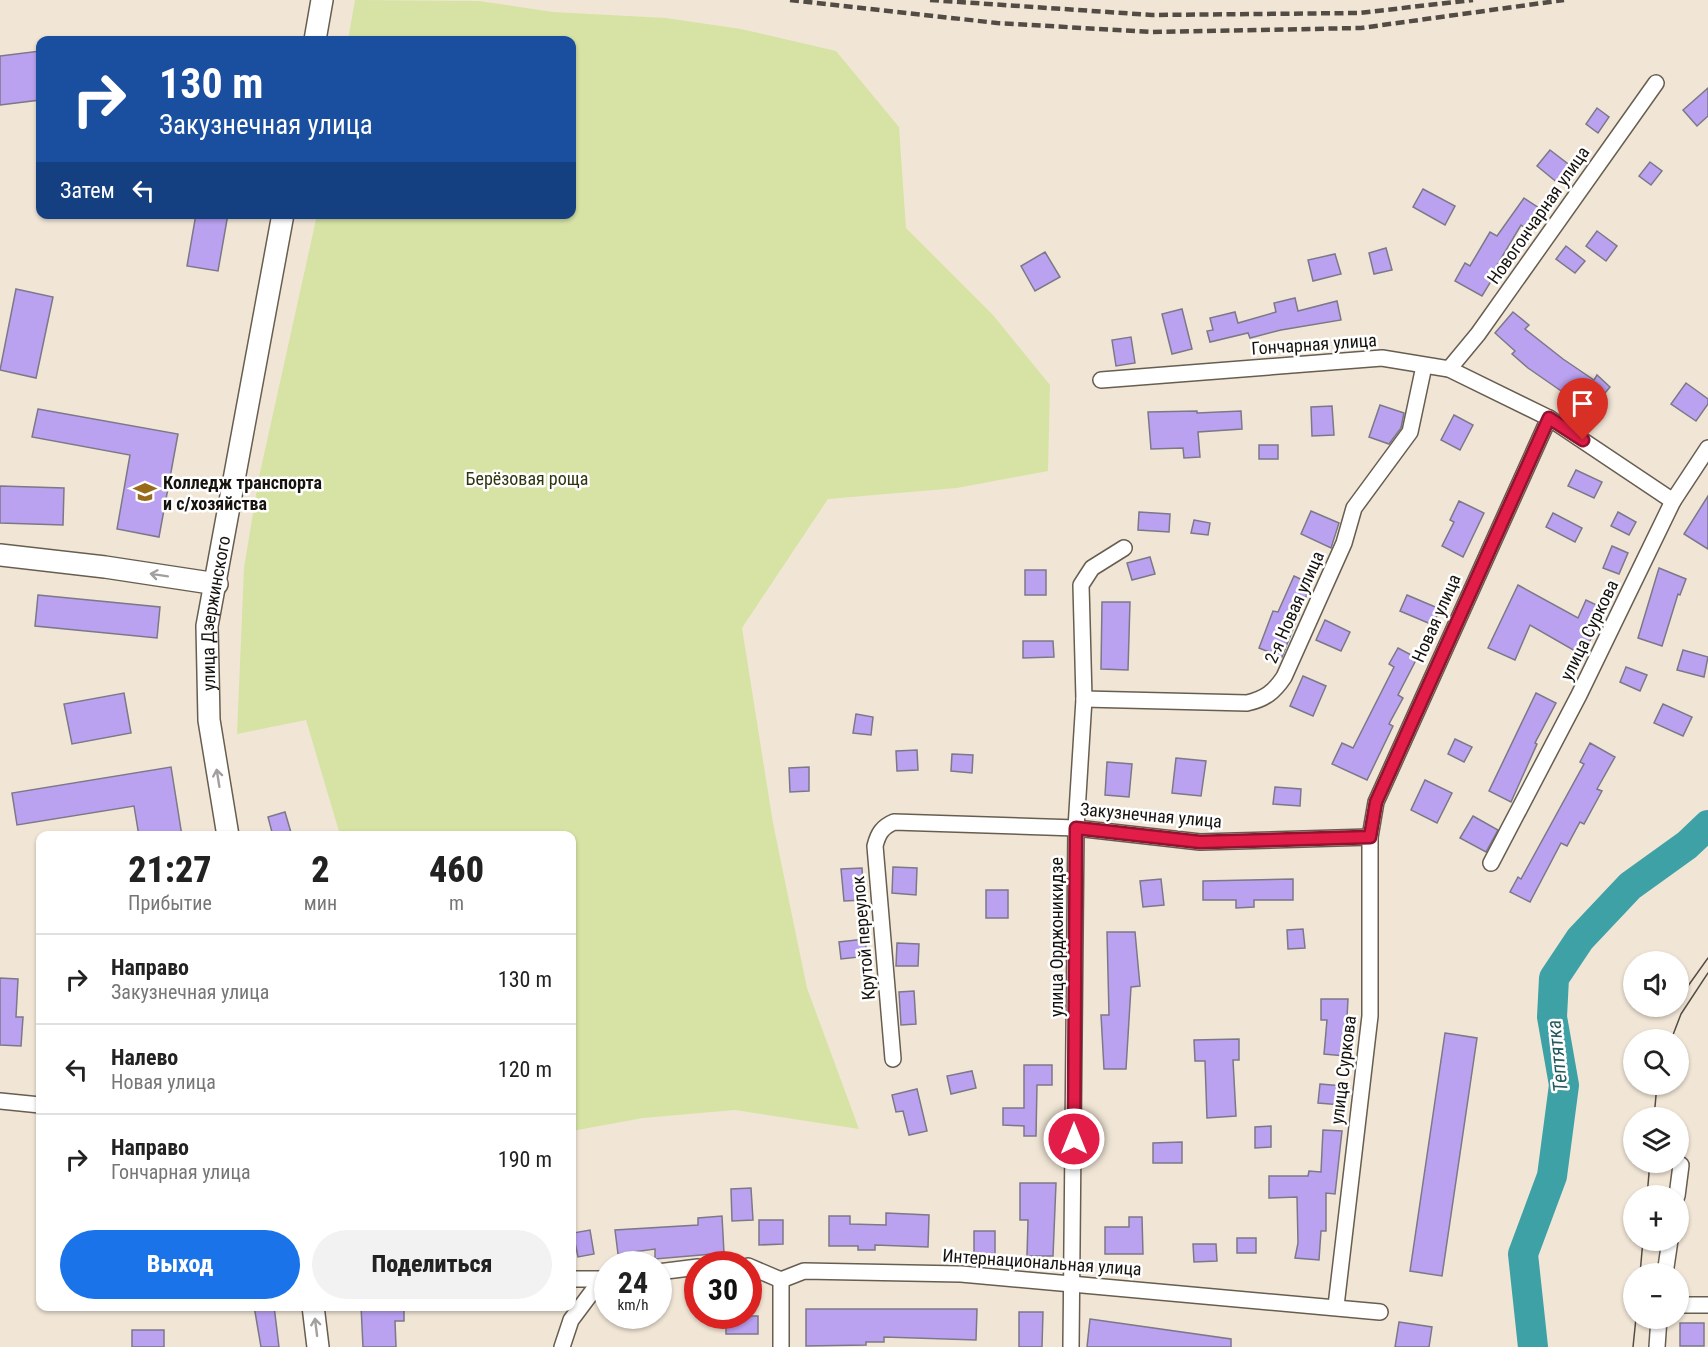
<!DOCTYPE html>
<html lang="ru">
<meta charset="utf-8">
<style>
:root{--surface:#fff;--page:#f2f2f2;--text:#222;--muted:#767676;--line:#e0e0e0;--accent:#1a73e8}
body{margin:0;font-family:"Roboto Condensed",sans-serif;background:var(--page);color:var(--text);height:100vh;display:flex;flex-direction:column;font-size:22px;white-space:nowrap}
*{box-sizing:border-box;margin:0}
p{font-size:20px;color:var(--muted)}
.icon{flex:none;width:33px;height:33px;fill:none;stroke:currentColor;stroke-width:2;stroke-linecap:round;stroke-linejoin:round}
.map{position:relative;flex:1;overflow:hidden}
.sheet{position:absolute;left:36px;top:831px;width:540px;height:480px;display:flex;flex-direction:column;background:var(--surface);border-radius:12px;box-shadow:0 2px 4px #0004}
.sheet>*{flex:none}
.guide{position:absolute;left:36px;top:36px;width:540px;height:183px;border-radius:12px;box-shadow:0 2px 4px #0004;background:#1a4fa0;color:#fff;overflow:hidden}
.buttons{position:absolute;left:1623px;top:951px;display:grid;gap:12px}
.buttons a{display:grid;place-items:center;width:66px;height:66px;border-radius:50%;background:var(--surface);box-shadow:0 2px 4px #0004;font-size:30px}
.speed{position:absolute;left:594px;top:1251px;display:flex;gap:12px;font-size:30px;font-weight:700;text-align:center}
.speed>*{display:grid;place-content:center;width:78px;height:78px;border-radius:50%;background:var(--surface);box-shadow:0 2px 4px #0004;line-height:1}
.speed small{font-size:15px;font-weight:400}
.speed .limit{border:9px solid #d22;background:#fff;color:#111}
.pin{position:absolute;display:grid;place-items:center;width:51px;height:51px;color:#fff;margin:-62px -26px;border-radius:50% 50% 50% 0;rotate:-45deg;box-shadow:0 0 6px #0007}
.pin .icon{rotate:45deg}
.me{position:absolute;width:66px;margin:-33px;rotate:0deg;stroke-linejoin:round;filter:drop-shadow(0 0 4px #0008)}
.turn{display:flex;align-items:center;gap:21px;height:126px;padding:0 24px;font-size:27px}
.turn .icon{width:78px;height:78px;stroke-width:2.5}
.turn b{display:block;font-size:42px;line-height:51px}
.then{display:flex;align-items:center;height:57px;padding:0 24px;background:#0003;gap:12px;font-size:22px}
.eta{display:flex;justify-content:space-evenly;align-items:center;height:102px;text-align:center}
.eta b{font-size:36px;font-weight:800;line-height:42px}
.primary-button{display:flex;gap:12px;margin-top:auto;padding:12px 24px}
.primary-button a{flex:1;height:69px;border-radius:36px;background:var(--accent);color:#fff;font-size:24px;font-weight:800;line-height:69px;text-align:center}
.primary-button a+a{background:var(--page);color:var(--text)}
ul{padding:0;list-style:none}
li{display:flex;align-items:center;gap:18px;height:90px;padding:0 24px;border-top:2px solid var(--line)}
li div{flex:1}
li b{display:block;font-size:22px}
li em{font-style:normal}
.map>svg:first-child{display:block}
.green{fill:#d6e3a5}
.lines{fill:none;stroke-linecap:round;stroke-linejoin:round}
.river{stroke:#3da1a5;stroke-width:30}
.building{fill:#baa2f1;stroke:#7c7888;stroke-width:1.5}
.street-casing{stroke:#675e50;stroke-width:18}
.secondary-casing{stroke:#675e50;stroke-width:24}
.street{stroke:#fff;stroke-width:15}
.secondary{stroke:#fff;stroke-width:21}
.tram{stroke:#524c44;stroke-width:1.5}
.rail{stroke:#524c44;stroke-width:4.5;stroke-dasharray:9 4.5;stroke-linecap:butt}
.oneway{stroke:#a2a09e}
.route-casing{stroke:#92132f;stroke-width:15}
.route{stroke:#e11d48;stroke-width:10}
.labels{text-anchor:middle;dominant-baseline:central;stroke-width:5;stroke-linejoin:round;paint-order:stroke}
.street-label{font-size:18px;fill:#16120d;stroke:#fff}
.park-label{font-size:18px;fill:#2f350f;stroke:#fff}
.poi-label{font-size:18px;font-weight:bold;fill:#16120d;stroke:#fff;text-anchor:start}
.water-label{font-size:20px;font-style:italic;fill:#235a5d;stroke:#fff}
</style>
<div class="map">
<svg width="1708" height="1347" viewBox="0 0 1708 1347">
<rect width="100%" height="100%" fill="#f1e6d6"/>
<polygon class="green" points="355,0 479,1 553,12 666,18 741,29 836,51 899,127 906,228 993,315 1050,385 1048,471 957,488 828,499 742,628 773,823 807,988 859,1129 735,1110 643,1118 572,1131 572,836 340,835 306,720 237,734 244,568 259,477 317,215 572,214 572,40 348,40"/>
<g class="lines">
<polyline class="river" points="1533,1347 1523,1254 1552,1176 1564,1085 1552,1017 1554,978 1580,939 1630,886 1687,845 1708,825"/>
</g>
<g class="building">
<polygon points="40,51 40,100 0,105 0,56"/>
<polygon points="1708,88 1708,116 1697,126 1683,110"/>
<polygon points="1597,108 1609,117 1598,133 1586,124"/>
<polygon points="1550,150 1572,167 1559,184 1537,166"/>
<polygon points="1650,162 1662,171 1651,185 1639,176"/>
<polygon points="1423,189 1455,206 1445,225 1413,207"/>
<polygon points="1524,198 1539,208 1525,228 1521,225 1490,277 1493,278 1482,296 1455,281 1465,263 1470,266 1490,232 1497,236"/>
<polygon points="196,214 228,214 218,271 187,266"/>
<polygon points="1597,231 1617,246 1606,261 1586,246"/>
<polygon points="1566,246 1585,261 1575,273 1556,259"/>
<polygon points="1386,248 1392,270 1374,274 1369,253"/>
<polygon points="1045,252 1060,277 1035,291 1021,266"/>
<polygon points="1335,254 1341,274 1313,281 1308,260"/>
<polygon points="16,289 53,297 36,378 0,370"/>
<polygon points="1295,298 1298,311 1337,301 1341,320 1281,330 1250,338 1248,333 1210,342 1207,331 1213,330 1210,318 1235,312 1238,323 1276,312 1274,303"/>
<polygon points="1182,309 1192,349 1172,354 1162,314"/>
<polygon points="1513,312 1529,325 1525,329 1563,359 1594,380 1597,375 1610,387 1590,411 1569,392 1567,395 1528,368 1512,354 1515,351 1495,333"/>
<polygon points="1131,337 1135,363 1116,366 1112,340"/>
<polygon points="1686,383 1708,399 1708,404 1696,421 1671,404"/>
<polygon points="1380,405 1404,413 1401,428 1389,444 1369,437"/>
<polygon points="1332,406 1334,435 1312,436 1311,407"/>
<polygon points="38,409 178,434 159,537 117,529 130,455 32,437"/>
<polygon points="1197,411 1197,413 1241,411 1242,429 1198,432 1200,457 1184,458 1183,448 1151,449 1148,412"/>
<polygon points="1454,415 1473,425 1460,450 1441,440"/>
<rect x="1259" y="445" width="19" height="14"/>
<polygon points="1576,470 1602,482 1594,498 1568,486"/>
<polygon points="0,486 64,488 63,525 0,523"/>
<polygon points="1708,496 1708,549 1684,534"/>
<polygon points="1459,501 1484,513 1463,557 1442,546 1454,522 1450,520"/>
<polygon points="1311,511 1339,523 1331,548 1301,534"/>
<polygon points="1139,512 1170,514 1169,532 1138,530"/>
<polygon points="1618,512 1636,522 1629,535 1611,526"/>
<polygon points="1553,513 1582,528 1575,542 1546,527"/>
<polygon points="1194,520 1210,523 1208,535 1191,533"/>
<polygon points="1612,546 1628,553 1619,574 1603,568"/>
<polygon points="1150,557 1155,574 1132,580 1127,563"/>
<polygon points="1659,568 1686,579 1680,595 1678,594 1662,646 1638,638"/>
<rect x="1025" y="570" width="21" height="25"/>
<polygon points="1294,576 1311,584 1282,657 1259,648 1273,611 1278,612"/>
<polygon points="1518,585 1578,618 1586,600 1607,610 1582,655 1530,625 1515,660 1488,648"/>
<polygon points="38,595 160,607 157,638 35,626"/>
<polygon points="1407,595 1440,609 1433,625 1400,611"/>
<polygon points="1102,602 1130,602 1128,670 1101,669"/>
<polygon points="1325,620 1350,632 1341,651 1316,640"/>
<polygon points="1023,641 1053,641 1054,657 1023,658"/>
<polygon points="1398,648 1417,658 1398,695 1403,698 1389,724 1393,726 1367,780 1332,764 1342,743 1353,748 1394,667 1389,664"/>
<polygon points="1683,650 1708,657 1704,677 1677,670"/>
<polygon points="1626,667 1647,675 1640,691 1620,682"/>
<polygon points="1303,676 1326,686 1313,716 1290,706"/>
<polygon points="124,693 131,733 72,744 64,704"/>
<polygon points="1536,693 1556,703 1535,743 1537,744 1511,802 1489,791"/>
<polygon points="1663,704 1692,717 1683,736 1654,723"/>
<polygon points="856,714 873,717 871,735 853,733"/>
<polygon points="1455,739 1472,747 1464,762 1448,754"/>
<polygon points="1590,743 1615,757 1597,789 1602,791 1584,824 1580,822 1567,846 1561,843 1530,902 1510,892 1518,877 1521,879 1584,764 1580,762"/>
<polygon points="917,750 918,770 897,771 896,751"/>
<polygon points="952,754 973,755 972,773 951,771"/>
<polygon points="1176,758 1206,761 1201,796 1172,793"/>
<polygon points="1107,762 1132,764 1129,797 1105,795"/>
<polygon points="171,767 182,836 139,836 134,806 17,825 12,793"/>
<polygon points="809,767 809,791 790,792 789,768"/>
<polygon points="1425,780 1452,793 1437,823 1411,810"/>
<polygon points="1275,787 1301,789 1300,806 1273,804"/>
<polygon points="285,812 292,836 273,836 268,817"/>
<polygon points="1473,816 1498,830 1486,852 1460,838"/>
<polygon points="893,867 917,868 916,895 892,893"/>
<polygon points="862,868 864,900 844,901 841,869"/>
<polygon points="1161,879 1164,905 1143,907 1140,881"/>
<polygon points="1293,879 1293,900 1254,900 1254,907 1236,908 1236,900 1203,900 1203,881"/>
<rect x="986" y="890" width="22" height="28"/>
<polygon points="1303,929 1305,948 1288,949 1287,930"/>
<polygon points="1107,932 1135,932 1140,986 1131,987 1126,1069 1104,1069 1101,1015 1109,1015"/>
<polygon points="865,939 867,956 841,959 839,942"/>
<polygon points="897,943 919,944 918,966 896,966"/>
<polygon points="0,978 18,979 16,1017 23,1017 21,1046 0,1045"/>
<polygon points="914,991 916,1024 901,1025 899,992"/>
<polygon points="1321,999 1348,999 1345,1056 1324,1054 1327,1020 1321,1020"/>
<polygon points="1445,1033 1477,1038 1442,1276 1410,1271"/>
<polygon points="1239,1039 1239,1060 1233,1060 1236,1116 1207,1118 1205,1061 1195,1061 1194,1040"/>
<polygon points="1024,1065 1052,1065 1052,1085 1037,1085 1036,1136 1024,1136 1024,1126 1003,1125 1003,1108 1024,1108"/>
<polygon points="972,1071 976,1088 951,1094 947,1076"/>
<polygon points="1320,1084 1343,1086 1342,1105 1318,1103"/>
<polygon points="917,1089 927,1131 909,1135 903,1111 896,1112 892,1095"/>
<polygon points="1271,1126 1271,1147 1255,1148 1255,1127"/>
<polygon points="1323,1130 1342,1131 1335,1194 1326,1193 1326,1231 1321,1231 1319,1260 1295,1258 1298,1243 1297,1197 1269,1198 1269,1176 1308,1176 1309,1171 1321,1172"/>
<polygon points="1182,1142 1182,1163 1153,1163 1153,1143"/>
<polygon points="1020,1183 1056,1183 1053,1256 1027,1256 1028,1220 1020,1220"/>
<polygon points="751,1188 753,1220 732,1221 731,1189"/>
<polygon points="886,1213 929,1215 928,1247 875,1245 875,1250 858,1250 858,1246 829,1246 829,1216 850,1216 850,1224 886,1225"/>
<polygon points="722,1216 724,1253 655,1259 655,1249 618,1254 615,1230 698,1225 698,1218"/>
<polygon points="1129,1217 1142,1217 1143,1254 1105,1254 1105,1227 1129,1227"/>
<polygon points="759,1220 783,1220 783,1244 759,1245"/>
<polygon points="590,1230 594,1254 578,1257 573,1233"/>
<rect x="974" y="1231" width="21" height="25"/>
<rect x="1237" y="1238" width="19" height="15"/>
<polygon points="1193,1244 1216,1244 1217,1261 1194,1262"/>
<polygon points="254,1306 274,1306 279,1347 261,1347"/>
<polygon points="361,1306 404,1306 404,1321 395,1321 396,1347 363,1347"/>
<polygon points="806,1309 977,1309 976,1340 884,1337 884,1342 866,1342 866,1345 806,1346"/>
<polygon points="1019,1312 1043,1312 1042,1347 1019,1347"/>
<rect x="726" y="1316" width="32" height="18"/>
<polygon points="1090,1319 1231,1339 1231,1347 1087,1347"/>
<polygon points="1399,1322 1432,1327 1429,1347 1395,1347"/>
<rect x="1680" y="1323" width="24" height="23"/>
<rect x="132" y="1330" width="32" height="17"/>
</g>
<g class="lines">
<g class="street-casing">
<g id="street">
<polyline points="1449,369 1478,334 1656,83"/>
<polyline points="1101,380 1382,358 1449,369 1549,418 1673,501"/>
<path d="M1084 699 1247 703C1265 699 1274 692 1284 677L1344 543 1354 508 1410 432 1424 366"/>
<polyline points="1491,863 1579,695 1673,501 1708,448"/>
<path d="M893 1059 875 846C878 834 882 827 894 822L1076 828 1200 842 1370 837"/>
<polyline points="0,1101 40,1105"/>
<polyline points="1677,1196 1681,1165"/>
<polyline points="748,1266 781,1280 804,1271 961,1274 1380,1312"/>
<polyline points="658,1272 698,1267"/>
<polyline points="1665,1274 1670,1240"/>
<polyline points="572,1279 607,1279"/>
<polyline points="781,1280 781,1347"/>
<polyline points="1678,1305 1708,1305"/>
<polyline points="1336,1306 1370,1016 1370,837 1376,802 1549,418"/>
<polyline points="562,1347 571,1320 601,1280"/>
<polyline points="1071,1347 1076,828 1084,699 1081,585 1092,568 1124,548"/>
<polyline points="1657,1347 1659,1318"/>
</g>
</g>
<g class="secondary-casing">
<g id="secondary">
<polyline points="315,40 322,0"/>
<polyline points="0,555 105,567 217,584"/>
<path id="s1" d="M228 836 209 720 207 626 283 214"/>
<polyline points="313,1306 318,1347"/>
</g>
</g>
<use href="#street" class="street"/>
<use href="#secondary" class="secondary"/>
<g class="tram">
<polyline points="1678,1000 1708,958"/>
<polyline points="1671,1040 1681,1014 1708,973"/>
<polyline points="1654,1118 1657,1084"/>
<polyline points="1647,1196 1650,1162"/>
<polyline points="1640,1274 1643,1240"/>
<polyline points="1633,1347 1636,1318"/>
</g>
<g class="rail">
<polyline points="790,0 997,23 1151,32 1361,28 1564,0"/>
<polyline points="930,0 1152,15 1359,13 1473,0"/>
</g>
</g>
<defs><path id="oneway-shaft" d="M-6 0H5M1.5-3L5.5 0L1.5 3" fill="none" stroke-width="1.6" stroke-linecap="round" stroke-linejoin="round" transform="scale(1.5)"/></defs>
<g class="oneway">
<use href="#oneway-shaft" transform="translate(159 575) rotate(-171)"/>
<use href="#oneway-shaft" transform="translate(218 778) rotate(-99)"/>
<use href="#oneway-shaft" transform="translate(316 1327) rotate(-97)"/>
</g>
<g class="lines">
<g class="route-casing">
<polyline id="route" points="1074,1139 1076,828 1200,842 1370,837 1376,802 1549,418 1583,440"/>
</g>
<use href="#route" class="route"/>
</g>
<defs>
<g id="university-bare" transform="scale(1.8)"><path d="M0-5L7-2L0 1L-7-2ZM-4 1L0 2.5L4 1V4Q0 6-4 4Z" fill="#986b1a" stroke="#fff" stroke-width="2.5" paint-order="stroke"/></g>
</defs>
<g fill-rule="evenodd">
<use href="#university-bare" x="145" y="492"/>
</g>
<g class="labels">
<g class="street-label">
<text transform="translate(1538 215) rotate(-55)">Новогончарная улица</text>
<text transform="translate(1314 344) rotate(-4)">Гончарная улица</text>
<text transform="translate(1294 607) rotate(-66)">2-я Новая улица</text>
<text stroke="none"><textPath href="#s1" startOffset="225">улица Дзержинского</textPath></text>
<text transform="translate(1436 618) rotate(-66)">Новая улица</text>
<text transform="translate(1589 630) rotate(-64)">улица Суркова</text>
<text transform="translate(1151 815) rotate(5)">Закузнечная улица</text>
<text transform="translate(1056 937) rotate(-90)">улица Орджоникидзе</text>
<text transform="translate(863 938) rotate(-95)">Крутой переулок</text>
<text transform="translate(1343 1070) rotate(-83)">улица Суркова</text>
<text transform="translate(1042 1262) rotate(4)">Интернациональная улица</text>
</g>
<g class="park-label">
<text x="527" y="478">Берёзовая роща</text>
</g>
<g class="poi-label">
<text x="163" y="482">Колледж транспорта<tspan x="163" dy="21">и с/хозяйства</tspan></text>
</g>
<g class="water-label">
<text transform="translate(1557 1056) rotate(-96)">Тептятка</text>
</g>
</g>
</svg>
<div class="buttons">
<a><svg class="icon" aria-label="sound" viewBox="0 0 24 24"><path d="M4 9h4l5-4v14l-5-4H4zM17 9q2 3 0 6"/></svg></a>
<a><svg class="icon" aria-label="search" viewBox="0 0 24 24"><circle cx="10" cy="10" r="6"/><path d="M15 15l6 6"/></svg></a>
<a><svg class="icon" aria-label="layers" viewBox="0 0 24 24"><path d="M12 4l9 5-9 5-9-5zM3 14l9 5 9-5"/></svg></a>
<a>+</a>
<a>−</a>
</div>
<div class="speed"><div>24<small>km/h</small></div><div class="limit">30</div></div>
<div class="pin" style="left:1583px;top:440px;background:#d93025"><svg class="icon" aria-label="arrive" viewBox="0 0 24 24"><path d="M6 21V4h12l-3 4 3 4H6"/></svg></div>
<svg class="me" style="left:1074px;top:1139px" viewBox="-20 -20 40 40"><circle r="17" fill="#e11d48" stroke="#fff" stroke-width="3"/><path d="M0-11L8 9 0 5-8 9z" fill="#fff"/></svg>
<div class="guide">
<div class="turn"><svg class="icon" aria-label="right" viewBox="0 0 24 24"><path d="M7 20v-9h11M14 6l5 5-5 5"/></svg><div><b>130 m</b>Закузнечная улица</div></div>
<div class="then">Затем<svg class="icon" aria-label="left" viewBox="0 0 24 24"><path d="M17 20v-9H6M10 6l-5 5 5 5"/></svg></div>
</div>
<section class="sheet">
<div class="eta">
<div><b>21:27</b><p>Прибытие</p></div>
<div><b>2</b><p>мин</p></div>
<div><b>460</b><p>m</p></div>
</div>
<ul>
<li><svg class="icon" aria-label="right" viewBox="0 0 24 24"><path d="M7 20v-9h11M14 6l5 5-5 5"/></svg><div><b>Направо</b><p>Закузнечная улица</p></div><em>130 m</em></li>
<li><svg class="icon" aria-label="left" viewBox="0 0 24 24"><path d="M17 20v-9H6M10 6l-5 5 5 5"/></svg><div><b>Налево</b><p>Новая улица</p></div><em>120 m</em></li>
<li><svg class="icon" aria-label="right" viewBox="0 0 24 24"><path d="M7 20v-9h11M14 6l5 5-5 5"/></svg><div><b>Направо</b><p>Гончарная улица</p></div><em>190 m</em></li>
</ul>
<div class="primary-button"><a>Выход</a><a>Поделиться</a></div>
</section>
</div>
